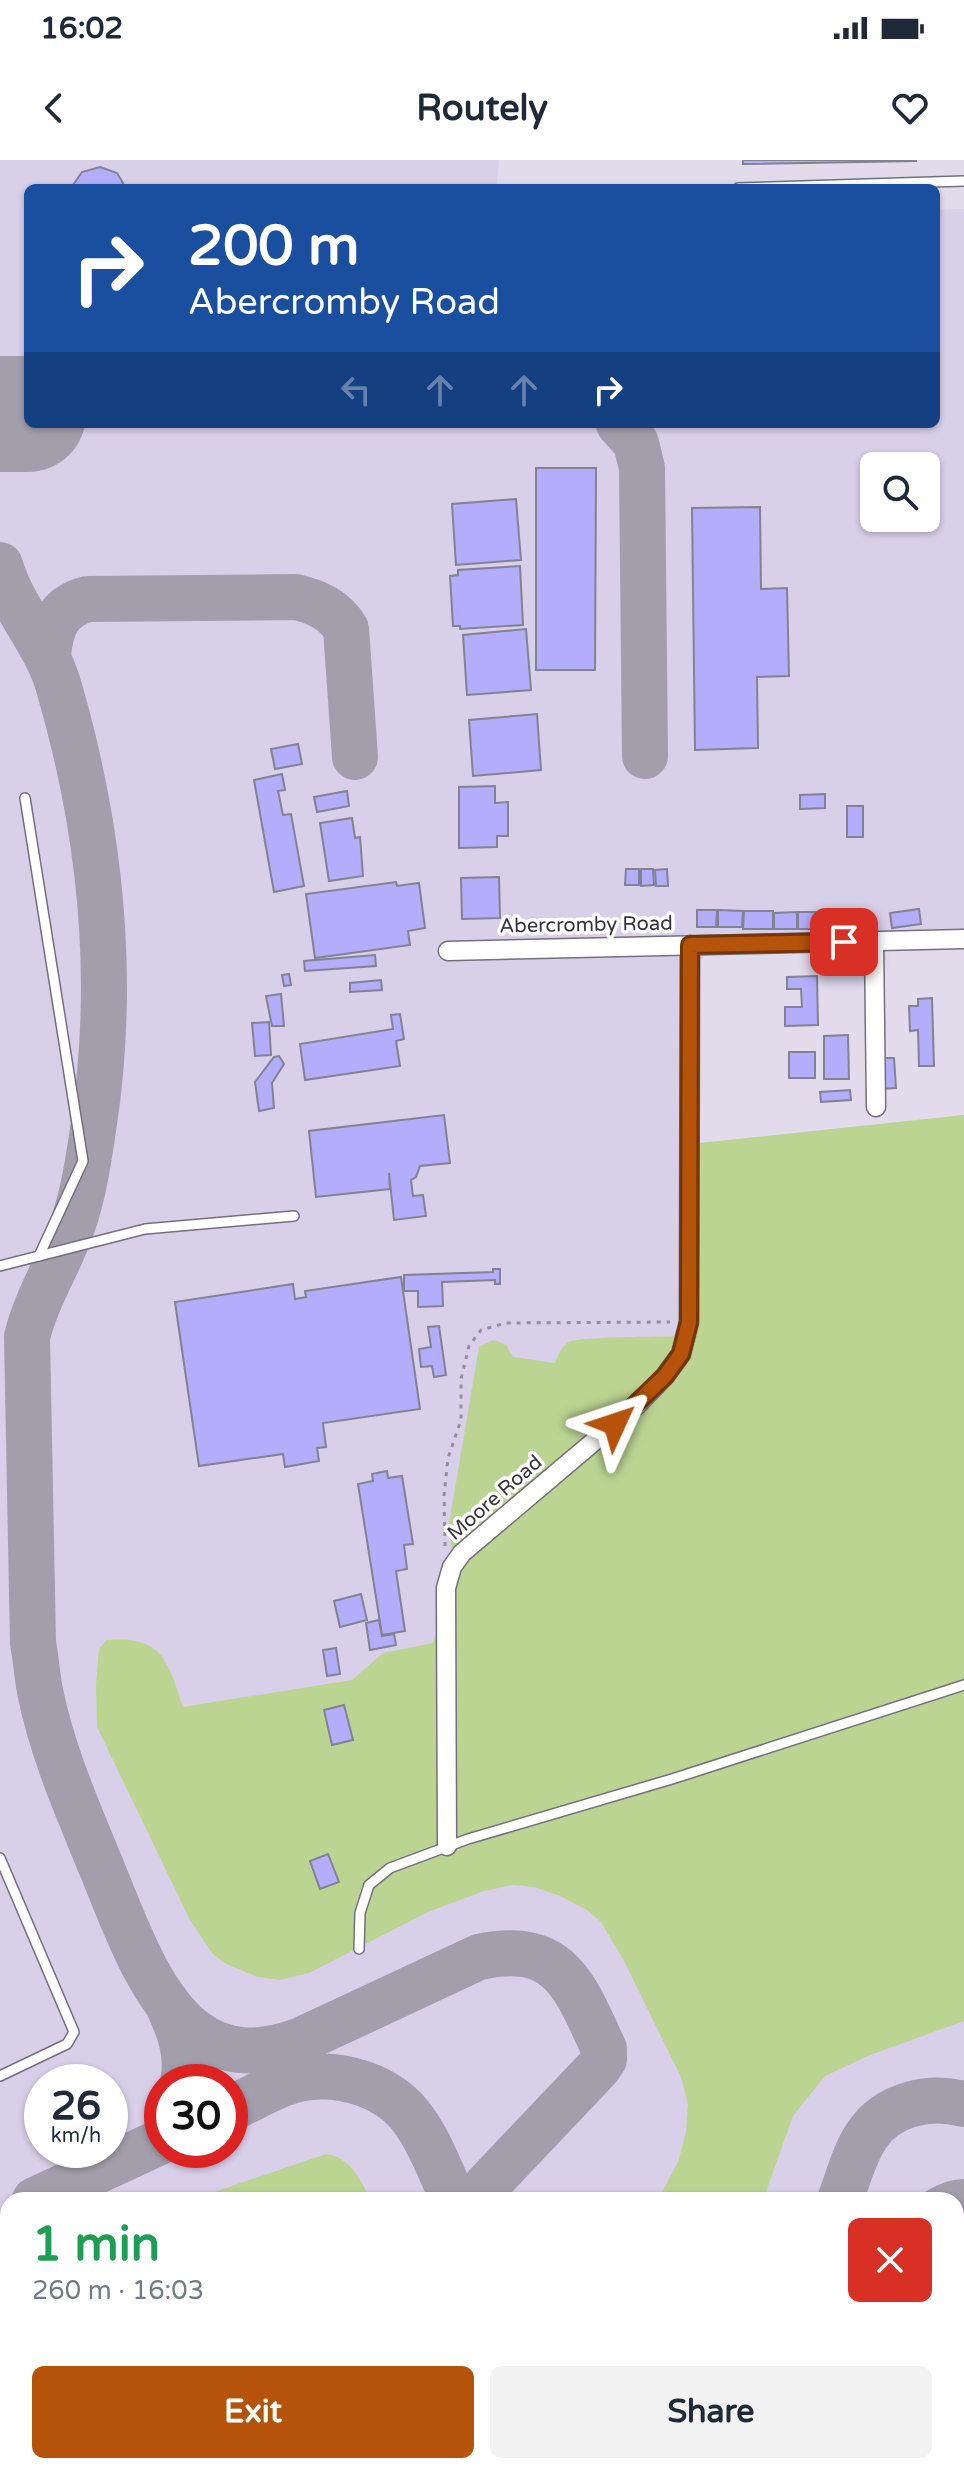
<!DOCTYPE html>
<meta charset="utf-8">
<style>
:root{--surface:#fff;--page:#f2f2f3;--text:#1f2937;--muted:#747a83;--accent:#b45309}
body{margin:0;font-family:"Varela Round",sans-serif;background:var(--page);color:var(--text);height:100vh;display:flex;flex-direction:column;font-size:30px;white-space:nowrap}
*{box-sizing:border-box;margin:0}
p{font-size:26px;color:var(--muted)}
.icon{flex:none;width:44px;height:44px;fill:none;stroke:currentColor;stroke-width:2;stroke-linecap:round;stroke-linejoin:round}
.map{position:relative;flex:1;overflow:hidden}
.panel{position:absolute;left:0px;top:2032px;width:964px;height:282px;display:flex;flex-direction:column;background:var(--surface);border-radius:24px 24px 0 0;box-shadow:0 2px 6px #0004}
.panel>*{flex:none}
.guide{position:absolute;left:24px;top:24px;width:916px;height:244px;border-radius:12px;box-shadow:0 2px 6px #0004;background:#1a4fa0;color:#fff;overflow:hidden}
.tools{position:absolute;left:860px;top:292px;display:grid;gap:16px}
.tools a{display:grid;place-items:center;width:80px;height:80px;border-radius:12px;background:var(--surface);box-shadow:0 2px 6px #0004;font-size:40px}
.speed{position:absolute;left:24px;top:1904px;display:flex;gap:16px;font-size:40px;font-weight:700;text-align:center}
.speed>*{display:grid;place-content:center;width:104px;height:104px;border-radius:50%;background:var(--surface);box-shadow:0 2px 6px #0004;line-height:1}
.speed small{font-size:20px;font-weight:400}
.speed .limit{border:12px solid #d22;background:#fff;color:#111}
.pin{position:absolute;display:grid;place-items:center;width:68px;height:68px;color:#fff;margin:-34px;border-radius:16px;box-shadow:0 4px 12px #0006}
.me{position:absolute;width:88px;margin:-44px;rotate:48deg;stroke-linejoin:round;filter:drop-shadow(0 0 6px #0008)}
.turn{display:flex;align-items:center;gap:28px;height:168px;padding:0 32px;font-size:36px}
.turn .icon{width:104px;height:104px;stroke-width:2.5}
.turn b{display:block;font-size:56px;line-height:68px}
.lanes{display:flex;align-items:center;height:76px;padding:0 32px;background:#0003;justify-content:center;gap:40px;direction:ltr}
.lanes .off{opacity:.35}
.round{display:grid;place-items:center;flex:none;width:84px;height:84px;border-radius:12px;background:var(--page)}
.headline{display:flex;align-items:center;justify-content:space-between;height:136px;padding:0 32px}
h1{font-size:48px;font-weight:700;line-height:60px;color:#1e9e55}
.action{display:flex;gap:16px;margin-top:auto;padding:16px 32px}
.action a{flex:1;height:92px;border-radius:12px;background:var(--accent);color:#fff;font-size:32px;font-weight:700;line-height:92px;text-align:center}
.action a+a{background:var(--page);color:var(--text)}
.status{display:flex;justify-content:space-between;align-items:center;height:56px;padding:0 40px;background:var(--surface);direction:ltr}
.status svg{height:22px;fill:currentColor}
header{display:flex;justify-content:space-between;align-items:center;height:104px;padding:0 32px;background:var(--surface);font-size:36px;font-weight:700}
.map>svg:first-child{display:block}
.built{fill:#d8cfe8;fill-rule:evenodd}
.green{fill:#bbd492}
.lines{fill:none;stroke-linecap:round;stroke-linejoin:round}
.taxiway{stroke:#a29eac;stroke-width:46}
.runway{stroke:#a29eac;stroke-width:116}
.building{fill:#b4adfc;stroke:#828292;stroke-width:2}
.service-casing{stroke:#746f7e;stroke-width:12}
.minor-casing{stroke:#746f7e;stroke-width:21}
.path{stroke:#938e9b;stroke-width:3;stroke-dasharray:4 6;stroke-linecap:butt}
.service{stroke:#fff;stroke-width:9}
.minor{stroke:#fff;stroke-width:18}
.route-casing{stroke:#753606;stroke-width:20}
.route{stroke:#b45309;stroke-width:14}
.labels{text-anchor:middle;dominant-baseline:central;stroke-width:7;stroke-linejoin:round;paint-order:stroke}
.street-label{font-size:20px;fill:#36343b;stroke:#fff}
</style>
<div class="status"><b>16:02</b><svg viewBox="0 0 49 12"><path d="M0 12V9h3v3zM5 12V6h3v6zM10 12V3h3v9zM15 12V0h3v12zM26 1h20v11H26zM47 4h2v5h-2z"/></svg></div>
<header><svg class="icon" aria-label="back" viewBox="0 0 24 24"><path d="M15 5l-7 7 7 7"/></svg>Routely<svg class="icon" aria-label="heart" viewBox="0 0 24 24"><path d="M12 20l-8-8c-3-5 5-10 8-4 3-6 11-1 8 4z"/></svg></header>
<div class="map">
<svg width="964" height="2313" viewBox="0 0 964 2313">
<rect width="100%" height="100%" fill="#e1dbec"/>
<path class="built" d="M0 0H499L497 28H28V264H936V50L964 49V775L719 794 705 796 698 801 692 984 964 955V2313H0ZM874 306H926V358H874ZM42 1922H110V1990H42ZM162 1922H230V1990H162ZM8 2040H956V2306H8Z"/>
<g class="green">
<path d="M964 955V1861L870 1895 825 1916 793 1956 763 2040H653L663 2030 678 2002 686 1972 688 1945 681 1917 623 1799 601 1762 587 1750 560 1736 534 1727 513 1725 484 1731 428 1752 309 1813 280 1820 258 1817 224 1803 212 1793 190 1760 97 1567 96 1525 99 1489 107 1480C163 1475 168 1502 183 1547L352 1520 383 1493 433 1483 446 1428 462 1393 451 1387 449 1364 479 1187 494 1180 506 1185 513 1197 555 1203C558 1196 561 1187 569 1182 579 1176 666 1177 685 1176L691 984Z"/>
<path d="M326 1994C351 1997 360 2020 371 2040H191Z"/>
<polygon points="8,2117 8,2306 280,2306 265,2313 0,2313 0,2121"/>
<polygon points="964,2173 964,2313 664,2313 679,2306 956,2306 956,2176"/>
</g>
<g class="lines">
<g class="taxiway">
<polyline points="619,264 636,283 642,308 645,596"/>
<polyline points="0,285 29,264"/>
<path d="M0 405C12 448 45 481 58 524 100 667 116 816 94 963 89 997 84 1032 73 1064 60 1103 37 1136 27 1177L33 1483C36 1499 37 1515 40 1531 52 1591 77 1648 100 1704 122 1756 148 1837 195 1872 227 1896 262 1894 299 1881L479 1797C561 1779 575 1827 604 1889V1899L598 1908 487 2025 479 2040"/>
<path d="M48 497C50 468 58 446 88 439L296 437C317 442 335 450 346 469L355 597"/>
<path d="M167 1843C179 1868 189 1894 183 1922"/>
<path d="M230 1949C252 1939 275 1924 298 1919 340 1910 391 1926 415 1962 432 1986 441 2014 454 2040"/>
<polyline points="35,2040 162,1981"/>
<path d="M840 2040C848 2019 854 1994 867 1975 888 1944 929 1935 964 1944"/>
<polyline points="956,2111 964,2109"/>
<polyline points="458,2313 470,2306"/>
</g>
<g class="runway">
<polyline points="0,254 28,254"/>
<polyline points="956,2081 964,2077"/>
<polyline points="460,2313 475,2306"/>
</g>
</g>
<g class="building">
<polygon points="743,0 916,0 916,1 743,4"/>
<polygon points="100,7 117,13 126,28 71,28 82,12"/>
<polygon points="536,308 596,308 595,510 536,510"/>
<polygon points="516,339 521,400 456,405 452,344"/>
<polygon points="760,347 761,429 787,428 789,516 757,517 758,588 695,590 692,348"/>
<polygon points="520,406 523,465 460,469 460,466 453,466 450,416 458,415 458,410"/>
<polygon points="526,469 531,530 467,535 463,475"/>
<polygon points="537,554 541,610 473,616 469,560"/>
<polygon points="298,584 302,604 275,609 271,589"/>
<polygon points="282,614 285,630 278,631 283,655 291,654 304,726 274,732 254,620"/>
<polygon points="495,626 495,643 508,642 508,676 497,676 497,687 459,688 459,627"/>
<polygon points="347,631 349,646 317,652 314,637"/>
<polygon points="825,634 825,648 800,649 800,635"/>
<rect x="847" y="646" width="16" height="31"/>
<polygon points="352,658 355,678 360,677 363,716 329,721 320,663"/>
<polygon points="626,709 639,709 639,725 625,725"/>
<polygon points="641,709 653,709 654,725 641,726"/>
<polygon points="667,709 668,726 656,726 655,710"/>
<polygon points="499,717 500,758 462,759 461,718"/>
<polygon points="396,722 397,726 419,723 425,768 408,771 410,785 315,798 306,734"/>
<polygon points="919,749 921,764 892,768 890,753"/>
<polygon points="697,750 717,750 716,767 697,767"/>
<polygon points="718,750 743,751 742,767 718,767"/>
<polygon points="744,751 773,751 773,769 743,769"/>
<polygon points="797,752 797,769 774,769 774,753"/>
<rect x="798" y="752" width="20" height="17"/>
<polygon points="375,795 376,806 305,811 304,801"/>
<polygon points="289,814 291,825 284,826 282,815"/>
<polygon points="817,816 818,865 785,866 785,847 802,847 801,829 787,829 787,817"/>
<polygon points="381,820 382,830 350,832 350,823"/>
<polygon points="281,834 284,866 272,866 266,836"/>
<polygon points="932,838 934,906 919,906 918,870 910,871 909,846 918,846 918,839"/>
<polygon points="400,854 404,879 396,881 400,906 305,920 300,884 393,869 391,855"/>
<polygon points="269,862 271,895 255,896 252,863"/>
<polygon points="848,875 849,919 824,919 824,876"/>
<rect x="789" y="892" width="26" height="26"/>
<polygon points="279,896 284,904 272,923 274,948 259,951 255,922 274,897"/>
<polygon points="880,898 894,898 896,928 882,929"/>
<polygon points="850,930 851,940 821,942 820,932"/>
<polygon points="444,955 450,1003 420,1006 416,1017 411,1020 413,1036 423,1035 426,1056 394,1060 389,1013 390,1029 316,1037 309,971"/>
<polygon points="493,1109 500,1109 500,1124 495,1124 495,1120 442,1122 443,1146 418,1147 418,1131 404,1131 404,1115 493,1112"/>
<polygon points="401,1117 420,1249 323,1263 326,1287 317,1288 319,1301 285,1307 283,1294 199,1306 175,1142 293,1124 295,1139 306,1137 305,1131"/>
<polygon points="439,1166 446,1215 434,1217 432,1206 421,1207 419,1189 431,1187 428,1167"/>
<polygon points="387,1311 388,1318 402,1316 413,1384 404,1385 407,1409 396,1411 405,1471 382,1475 358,1324 373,1321 372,1314"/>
<polygon points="361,1434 367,1460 340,1467 334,1441"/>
<polygon points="379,1460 382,1476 394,1474 396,1485 370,1490 366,1463"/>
<polygon points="336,1488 340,1514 327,1516 323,1490"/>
<polygon points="344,1545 353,1580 332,1585 324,1550"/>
<polygon points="328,1694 339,1722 320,1729 310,1701"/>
</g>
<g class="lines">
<g class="service-casing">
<g id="service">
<polyline points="738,28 964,21"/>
<polyline points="25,638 83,1001 39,1096"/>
<polyline points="0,1106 145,1069 294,1056"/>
<polyline points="0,1698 74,1872 67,1884 0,1916"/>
<polyline points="359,1789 360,1753 369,1725 390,1708 468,1679 672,1619 964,1525"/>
</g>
</g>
<g class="minor-casing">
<g id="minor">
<polyline points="874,781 876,947"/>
<polyline points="448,791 964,779"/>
<polyline points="447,1686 446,1428 452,1407 462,1393 637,1245 665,1216 681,1194 689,1162 690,785"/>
</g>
</g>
<polyline class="path" points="445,1386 444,1335 448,1298 461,1260 461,1219 469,1186 481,1170 506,1163 670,1162"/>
<use href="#service" class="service"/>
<use href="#minor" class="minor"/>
</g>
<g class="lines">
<g class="route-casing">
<polyline id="route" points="615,1264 665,1216 681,1194 689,1162 690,785 844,782"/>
</g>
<use href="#route" class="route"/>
</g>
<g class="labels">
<g class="street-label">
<text transform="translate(586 765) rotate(-1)">Abercromby Road</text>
<text transform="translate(495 1338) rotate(-41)">Moore Road</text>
</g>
</g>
</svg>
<div class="tools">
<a><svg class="icon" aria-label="search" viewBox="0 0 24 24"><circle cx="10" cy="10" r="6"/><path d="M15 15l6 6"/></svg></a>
</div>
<div class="speed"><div>26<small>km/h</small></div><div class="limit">30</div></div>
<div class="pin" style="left:844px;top:782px;background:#d93025"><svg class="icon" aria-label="arrive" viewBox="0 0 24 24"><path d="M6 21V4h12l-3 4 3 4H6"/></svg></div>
<svg class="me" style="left:615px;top:1264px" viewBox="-20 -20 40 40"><path d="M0-17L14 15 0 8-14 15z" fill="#b45309" stroke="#fff" stroke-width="4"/></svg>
<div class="guide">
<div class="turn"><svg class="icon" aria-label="right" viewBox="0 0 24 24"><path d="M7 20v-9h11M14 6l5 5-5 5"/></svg><div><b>200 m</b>Abercromby Road</div></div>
<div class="lanes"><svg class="icon off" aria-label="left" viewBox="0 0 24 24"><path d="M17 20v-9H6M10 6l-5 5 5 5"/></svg><svg class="icon off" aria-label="ahead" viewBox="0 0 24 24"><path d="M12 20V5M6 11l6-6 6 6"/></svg><svg class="icon off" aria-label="ahead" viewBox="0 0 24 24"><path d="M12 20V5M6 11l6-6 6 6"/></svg><svg class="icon" aria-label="right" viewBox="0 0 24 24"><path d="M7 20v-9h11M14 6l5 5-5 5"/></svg></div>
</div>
<section class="panel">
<div class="headline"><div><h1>1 min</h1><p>260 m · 16:03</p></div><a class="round" style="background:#d93025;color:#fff"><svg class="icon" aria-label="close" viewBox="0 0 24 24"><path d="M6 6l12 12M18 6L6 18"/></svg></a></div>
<div class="action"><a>Exit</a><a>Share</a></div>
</section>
</div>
